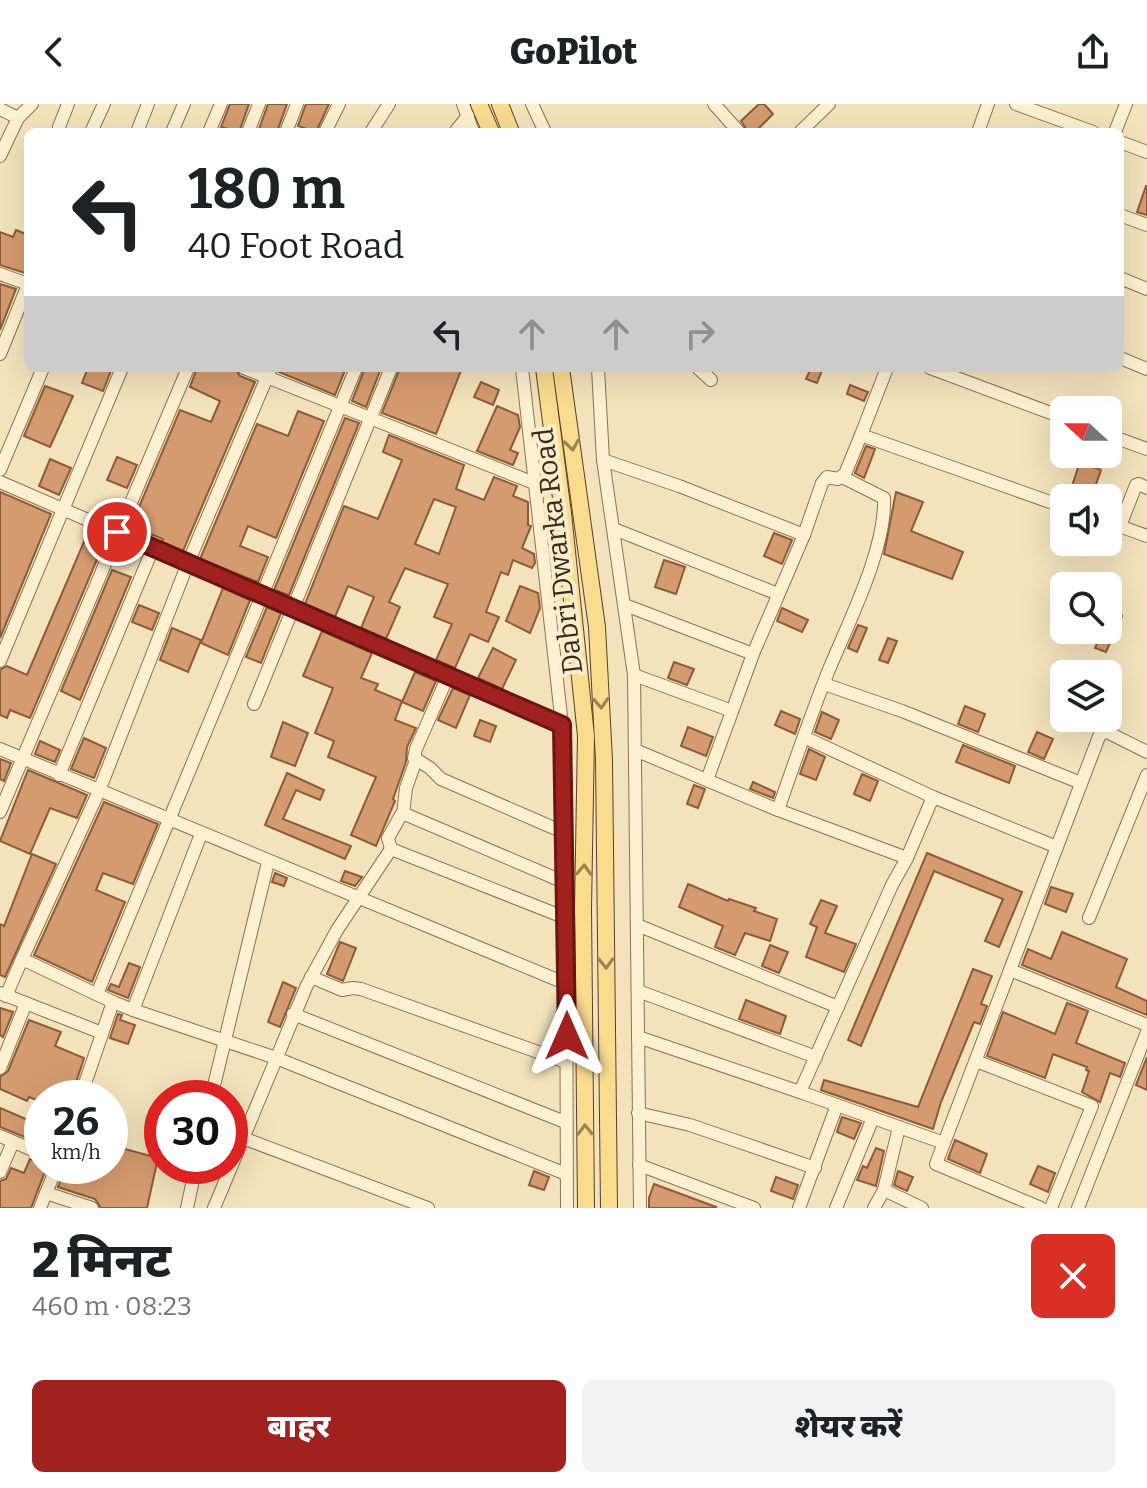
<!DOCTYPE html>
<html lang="hi">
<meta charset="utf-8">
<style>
:root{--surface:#fff;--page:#f2f2f2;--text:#202124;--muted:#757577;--accent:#a0211e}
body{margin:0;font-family:Bitter,"Noto Sans Devanagari",serif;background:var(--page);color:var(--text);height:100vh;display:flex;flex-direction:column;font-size:30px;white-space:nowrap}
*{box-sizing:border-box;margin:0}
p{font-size:26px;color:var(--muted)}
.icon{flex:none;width:44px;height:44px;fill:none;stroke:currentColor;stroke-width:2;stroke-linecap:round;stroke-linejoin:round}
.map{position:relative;height:1104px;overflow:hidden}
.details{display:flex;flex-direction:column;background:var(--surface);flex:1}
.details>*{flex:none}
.top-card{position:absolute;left:24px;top:24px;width:1100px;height:244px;border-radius:12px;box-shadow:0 8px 32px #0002;background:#fff;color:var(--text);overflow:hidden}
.needle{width:52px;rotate:291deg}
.controls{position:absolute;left:1050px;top:292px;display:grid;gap:16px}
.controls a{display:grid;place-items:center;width:72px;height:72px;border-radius:12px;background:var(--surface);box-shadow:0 8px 32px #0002;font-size:40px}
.speed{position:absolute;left:24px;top:976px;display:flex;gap:16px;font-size:40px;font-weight:700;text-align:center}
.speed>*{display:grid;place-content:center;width:104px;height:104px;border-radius:50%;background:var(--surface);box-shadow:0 8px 32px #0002;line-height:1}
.speed small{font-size:20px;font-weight:400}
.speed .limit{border:12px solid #d22;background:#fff;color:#111}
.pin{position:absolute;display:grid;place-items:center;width:68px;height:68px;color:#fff;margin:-34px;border:4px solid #fff;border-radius:50%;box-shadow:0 2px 8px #0007}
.me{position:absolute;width:88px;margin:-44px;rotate:0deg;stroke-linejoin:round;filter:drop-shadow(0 0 6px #0008)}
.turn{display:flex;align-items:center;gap:28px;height:168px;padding:0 32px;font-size:36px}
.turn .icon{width:104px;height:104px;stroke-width:2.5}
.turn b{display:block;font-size:56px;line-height:68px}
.lanes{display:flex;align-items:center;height:76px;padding:0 32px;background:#0003;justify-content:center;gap:40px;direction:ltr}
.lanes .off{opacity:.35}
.round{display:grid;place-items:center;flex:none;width:84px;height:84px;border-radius:12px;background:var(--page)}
.overview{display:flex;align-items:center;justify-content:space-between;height:136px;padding:0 32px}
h1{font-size:48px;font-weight:800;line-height:60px}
.primary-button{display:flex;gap:16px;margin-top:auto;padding:16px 32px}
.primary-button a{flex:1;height:92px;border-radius:12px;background:var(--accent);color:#fff;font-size:32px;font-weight:800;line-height:92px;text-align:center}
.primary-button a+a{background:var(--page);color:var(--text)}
header{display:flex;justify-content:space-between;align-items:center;height:104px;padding:0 32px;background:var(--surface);font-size:36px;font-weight:800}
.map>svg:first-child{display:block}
.building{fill:#d49b6e;stroke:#8d5c37;stroke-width:2;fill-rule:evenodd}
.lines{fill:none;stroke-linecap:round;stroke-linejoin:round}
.minor-casing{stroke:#8b7354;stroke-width:14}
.major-casing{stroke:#584029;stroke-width:18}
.minor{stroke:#fcf0d0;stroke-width:12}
.major{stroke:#fadc8f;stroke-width:16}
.oneway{stroke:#9a8354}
.route-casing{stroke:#681514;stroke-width:20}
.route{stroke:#a0211e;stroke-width:14}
.labels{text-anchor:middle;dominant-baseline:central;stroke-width:8;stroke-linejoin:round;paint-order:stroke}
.street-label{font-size:28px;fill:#392a1a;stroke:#f9edcc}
</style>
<header><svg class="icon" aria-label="back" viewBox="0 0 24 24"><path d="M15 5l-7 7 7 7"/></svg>GoPilot<svg class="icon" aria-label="share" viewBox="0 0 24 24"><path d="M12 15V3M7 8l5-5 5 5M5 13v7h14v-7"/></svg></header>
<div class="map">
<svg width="1147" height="1104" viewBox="0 0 1147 1104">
<rect width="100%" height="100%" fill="#f2e3bc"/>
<g class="building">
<polygon points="230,0 249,0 239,28 221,23"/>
<polygon points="268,0 287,0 277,28 258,28"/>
<polygon points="306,0 329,0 316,28 298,22"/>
<polygon points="759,0 764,0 773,10 755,28 748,28 741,17"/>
<polygon points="1146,82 1147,82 1147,111 1137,108"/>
<polygon points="16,126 28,131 28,170 0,161 0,128 13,133"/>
<polygon points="0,180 16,185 0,226"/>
<polygon points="88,264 112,264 103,287 82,279"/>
<polygon points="197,264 235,264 240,272 255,278 183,447 162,438 163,435 131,422 180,306 211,318 220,297 190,283"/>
<polygon points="280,264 346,264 335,291 279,268"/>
<polygon points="365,264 381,264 366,303 352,297"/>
<polygon points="400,264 462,264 436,330 382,309"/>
<polygon points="811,264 823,264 817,279 806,275"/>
<polygon points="481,278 499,286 493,301 474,293"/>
<polygon points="850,281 868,288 864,297 847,290"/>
<polygon points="45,282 73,292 50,343 24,332"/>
<polygon points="497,302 518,311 520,323 510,346 518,349 513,361 477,347"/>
<polygon points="298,307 324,317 276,434 248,422 240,442 268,453 258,478 200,455 257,320 288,332"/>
<polygon points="345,314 359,319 289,491 274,486"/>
<path d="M389 331 464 361 456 385 484 396 494 373 517 382 513 392 528 398V421L531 422 522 444 534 450 535 459 532 464 513 456 508 471 501 468 486 508 499 513 488 538 470 530 455 564 436 556 452 520 434 513 448 480 405 464 389 498 400 503 386 535 361 524 374 493 348 482 335 513 305 500 344 402 378 415 402 356 383 348ZM434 395 456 403 439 450 415 440Z"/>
<polygon points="866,342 875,345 864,374 855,369"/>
<polygon points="117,353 137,361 127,384 107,376"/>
<polygon points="50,355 71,364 59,391 39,382"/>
<polygon points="1080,358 1101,366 1091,394 1068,394"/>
<polygon points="0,388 51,410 0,534"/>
<polygon points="896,388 923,398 911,427 963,448 952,475 884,450"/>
<polygon points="89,426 106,434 30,614 10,606 7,614 0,611 0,566 7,562 27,571"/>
<polygon points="774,429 792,436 782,460 764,452"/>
<polygon points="664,456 685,463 676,490 655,483"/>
<polygon points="112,466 131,473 80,596 61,587"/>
<polygon points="520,482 538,489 540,504 530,529 506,517"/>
<polygon points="223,484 250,496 228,551 201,539"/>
<polygon points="139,501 159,509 152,526 132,518"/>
<polygon points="267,503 281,509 261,559 246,553"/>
<polygon points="782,504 808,516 802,528 777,517"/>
<polygon points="1111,507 1122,512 1106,548 1095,544 1103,526 1108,526"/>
<polygon points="858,521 867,524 857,548 848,544"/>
<polygon points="172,524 201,536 188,568 160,556"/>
<polygon points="322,527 372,549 361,574 378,580 375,586 402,597 395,616 416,624 407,643 406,658 393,695 395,697 376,742 351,731 376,673 328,653 334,637 315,629 333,584 303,572"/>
<polygon points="888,534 897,537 888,559 879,556"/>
<polygon points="493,544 516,556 502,585 478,574"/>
<polygon points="674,558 694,565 687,581 668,574"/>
<polygon points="415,568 436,577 423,607 402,598"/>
<polygon points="453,584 470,591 456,624 438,616"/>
<polygon points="965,602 985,610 978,628 958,620"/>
<polygon points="781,607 800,615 795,630 775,621"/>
<polygon points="822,608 839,616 831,635 815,628"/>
<polygon points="480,616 496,622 490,638 474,632"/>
<polygon points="283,618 308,629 295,662 271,653"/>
<polygon points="688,623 713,633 706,652 681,642"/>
<polygon points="1037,628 1053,635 1044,655 1028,648"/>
<polygon points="84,634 106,644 94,674 71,665"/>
<polygon points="40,637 60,646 55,658 35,650"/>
<polygon points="963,641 1015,662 1009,679 956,658"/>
<polygon points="809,645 825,653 816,676 800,670"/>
<polygon points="0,655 11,659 4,677 0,675"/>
<polygon points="28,666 87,691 77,714 50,704 30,750 0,737"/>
<polygon points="287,669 324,686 320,696 296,686 283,715 351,742 345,755 265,721"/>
<polygon points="862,670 878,677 870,697 854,690"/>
<polygon points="753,678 775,688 773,694 750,685"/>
<polygon points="694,681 705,685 698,704 687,700"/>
<polygon points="104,698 158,720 133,780 103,769 96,786 125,798 92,878 34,851"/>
<polygon points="927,749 1022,788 999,843 985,837 1003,795 934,767 861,942 848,936"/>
<polygon points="32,750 56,760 5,873 0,871 0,820 4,822"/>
<polygon points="345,767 362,773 355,782 341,777"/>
<polygon points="275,769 287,774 284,782 272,778"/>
<polygon points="688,780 728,797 729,795 756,804 754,807 777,815 770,837 745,829 735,851 715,843 723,822 679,803"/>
<polygon points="1051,783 1073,790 1066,808 1045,800"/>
<polygon points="821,796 837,802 825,829 856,840 844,868 806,853 817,823 810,820"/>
<polygon points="1062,828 1127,855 1116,883 1147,897 1147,911 1022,861 1028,845 1051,855"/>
<polygon points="340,838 356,844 343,877 327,870"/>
<polygon points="770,841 788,848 779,869 762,862"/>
<polygon points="129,859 140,863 128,894 108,886 111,880 119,883"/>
<polygon points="973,865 992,872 981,900 987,902 980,920 974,918 941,998 933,1025 821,986 824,976 918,1003"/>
<polygon points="283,878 296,884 280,923 268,918"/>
<polygon points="746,896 786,912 780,930 739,915"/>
<polygon points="1067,899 1088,907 1076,939 1125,959 1120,973 1110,969 1100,998 1082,988 1089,967 1086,966 1087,963 1053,950 1045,974 987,952 1003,908 1055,930"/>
<polygon points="0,904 13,908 3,933 0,931"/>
<polygon points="118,910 122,911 120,916 135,921 128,940 110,934"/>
<polygon points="29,916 61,928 55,942 84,954 71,994 42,994 42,998 29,993 27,997 0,985 0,973 8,967"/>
<polygon points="1147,953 1147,986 1136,981"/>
<polygon points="0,1004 42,1022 42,1040 0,1023"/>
<polygon points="842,1013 861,1019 854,1035 837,1028"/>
<polygon points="955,1036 987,1050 980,1069 948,1055"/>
<polygon points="110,1041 158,1054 147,1104 101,1104 95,1095 58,1083 66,1062 110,1062"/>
<polygon points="876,1044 884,1047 876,1082 857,1076 863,1062 867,1064"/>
<polygon points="30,1055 42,1059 42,1062 47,1062 31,1104 0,1104 0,1077 6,1075 11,1064 24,1069"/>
<polygon points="1038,1062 1055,1069 1048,1088 1030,1080"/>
<polygon points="534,1067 549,1073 544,1086 529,1081"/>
<polygon points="898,1067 913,1073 907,1087 894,1081"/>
<polygon points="776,1073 798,1081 793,1095 771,1087"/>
<polygon points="654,1080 716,1103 715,1104 649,1104 649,1094"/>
</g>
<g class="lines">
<g class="minor-casing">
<g id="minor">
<polyline points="463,0 473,28"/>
<polyline points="532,0 545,28"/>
<polyline points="714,0 739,28"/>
<polyline points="1016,0 1093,28"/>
<polyline points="0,5 18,14"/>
<polyline points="59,23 68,0"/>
<polyline points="91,28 104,0"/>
<polyline points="137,28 148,0"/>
<polyline points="172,28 184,0"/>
<polyline points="209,28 221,0"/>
<polyline points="248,28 259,0"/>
<polyline points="286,28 297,0"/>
<polyline points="325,28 339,0"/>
<polyline points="371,28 389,0"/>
<polyline points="455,28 468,12"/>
<polyline points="800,28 829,0"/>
<polyline points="978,28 988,0"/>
<polyline points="1115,28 1126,0"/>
<polyline points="1120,38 1147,48"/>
<polyline points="0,52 18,14 32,0"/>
<polyline points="1120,111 1147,121"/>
<polyline points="0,170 28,180"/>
<polyline points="1120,174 1147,185"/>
<polyline points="0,250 28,181"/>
<polyline points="1120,254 1147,265"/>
<polyline points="244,264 534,379"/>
<polyline points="522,264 562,621 566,814 567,1104"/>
<polyline points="598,264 603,356 634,571 640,1104"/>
<polyline points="698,264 711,276"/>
<polyline points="887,264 861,331 1064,403"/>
<polyline points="930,264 1064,314"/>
<polyline points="1108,331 1147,345"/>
<polyline points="603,356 679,382 804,431"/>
<polyline points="0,366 43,264"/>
<polyline points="0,378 562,621"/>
<polyline points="1108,418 1147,432"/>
<polyline points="1120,422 1136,381 1139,380 1147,384"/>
<polyline points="614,425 778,490"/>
<polyline points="625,501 753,550"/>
<polyline points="0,557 122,264"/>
<polyline points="634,571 732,607"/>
<polyline points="448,572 416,645 414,654 430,664 441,675 563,728"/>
<polyline points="824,580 902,607 1081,679"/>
<polyline points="254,600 391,264"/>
<polyline points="804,633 933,693 1057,743"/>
<polyline points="0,645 567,880"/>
<polyline points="635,646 778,706"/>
<polyline points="59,671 153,444"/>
<polyline points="707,676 753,550 804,431 822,379 827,373 838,375 845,370 861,331"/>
<polyline points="0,708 188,264"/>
<polyline points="403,710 406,684 416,656"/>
<polyline points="391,745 388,734 401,711 407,711 564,778"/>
<polyline points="391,745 566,814"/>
<polyline points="907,754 933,693"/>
<polyline points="1089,814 1147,671"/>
<polyline points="637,821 838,903"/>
<polyline points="1010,866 1147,921"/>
<polyline points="311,873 342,886 353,884 361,885 566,958"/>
<polyline points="638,887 816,953"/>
<polyline points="0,889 102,929"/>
<polyline points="97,890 356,264"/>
<polyline points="6,892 22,855"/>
<polyline points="113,898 133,906 201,730"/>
<polyline points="133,906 276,954 566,1070"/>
<polyline points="293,910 565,1018"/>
<path d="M638 933 800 988 892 781 907 754 778 706C794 660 810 613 828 568 848 519 886 446 884 394L842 373"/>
<polyline points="976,957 1092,1002 1051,1104"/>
<polyline points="0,964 26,899"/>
<polyline points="800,988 944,1039"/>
<polyline points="80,994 113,898 22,855 99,687 188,459 271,264"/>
<polyline points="211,994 268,758"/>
<polyline points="638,1009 690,1021 815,1064"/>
<polyline points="0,1032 42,1050"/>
<polyline points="243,1034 428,1104"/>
<polyline points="639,1061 754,1104"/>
<polyline points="0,1068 13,1038"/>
<polyline points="884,1086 922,1104"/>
<polyline points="46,1089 92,1104"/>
<polyline points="40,1104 57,1062"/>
<polyline points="187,1104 196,1062"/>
<polyline points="214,1104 307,881 337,826 391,745"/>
<polyline points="799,1104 837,1001"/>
<polyline points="836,1104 873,1014"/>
<polyline points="874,1104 884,1086 899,1023"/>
<polyline points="1041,1104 936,1060 1100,630 1107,628 1147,648"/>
<polyline points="1078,1104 1147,928"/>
</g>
</g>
<g class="major-casing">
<g id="major">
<polyline points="479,0 491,28"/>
<polyline points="500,0 511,28"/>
<polyline points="544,264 563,409 586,632 583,805 586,1104"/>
<polyline points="561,264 597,523 604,656 609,1104"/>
</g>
</g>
<use href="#minor" class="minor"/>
<use href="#major" class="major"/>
</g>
<defs><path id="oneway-chevron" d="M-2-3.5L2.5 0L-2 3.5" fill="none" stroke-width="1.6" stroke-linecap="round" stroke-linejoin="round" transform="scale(2)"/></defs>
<g class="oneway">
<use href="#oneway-chevron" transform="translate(572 341) rotate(82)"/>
<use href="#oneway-chevron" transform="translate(601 599) rotate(87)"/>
<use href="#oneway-chevron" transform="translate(584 766) rotate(-88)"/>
<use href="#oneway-chevron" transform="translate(606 859) rotate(89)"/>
<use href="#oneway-chevron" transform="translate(585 1026) rotate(-91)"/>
</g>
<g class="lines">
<g class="route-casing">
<polyline id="route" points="117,428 562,621 567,932"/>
</g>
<use href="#route" class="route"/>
</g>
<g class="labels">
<g class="street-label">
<text transform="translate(558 447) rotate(-97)">Dabri Dwarka Road</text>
</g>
</g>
</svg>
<div class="controls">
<a><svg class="needle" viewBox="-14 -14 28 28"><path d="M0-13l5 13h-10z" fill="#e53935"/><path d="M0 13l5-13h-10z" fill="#757577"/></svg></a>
<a><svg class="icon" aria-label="sound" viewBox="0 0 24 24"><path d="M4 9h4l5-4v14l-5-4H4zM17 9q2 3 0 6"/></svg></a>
<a><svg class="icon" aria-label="search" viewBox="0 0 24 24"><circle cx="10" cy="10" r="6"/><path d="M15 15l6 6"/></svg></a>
<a><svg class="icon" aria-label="layers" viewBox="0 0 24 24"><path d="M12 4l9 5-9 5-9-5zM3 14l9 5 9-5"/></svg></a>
</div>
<div class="speed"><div>26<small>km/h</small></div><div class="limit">30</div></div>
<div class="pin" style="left:117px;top:428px;background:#d93025"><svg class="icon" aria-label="arrive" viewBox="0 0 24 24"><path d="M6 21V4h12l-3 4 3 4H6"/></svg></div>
<svg class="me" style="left:567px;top:932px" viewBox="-20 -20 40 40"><path d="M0-17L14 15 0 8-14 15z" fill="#a0211e" stroke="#fff" stroke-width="4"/></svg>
<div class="top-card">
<div class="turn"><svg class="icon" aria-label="left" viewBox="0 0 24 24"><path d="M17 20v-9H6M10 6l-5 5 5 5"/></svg><div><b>180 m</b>40 Foot Road</div></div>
<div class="lanes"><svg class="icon" aria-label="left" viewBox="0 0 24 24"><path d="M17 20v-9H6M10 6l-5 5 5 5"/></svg><svg class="icon off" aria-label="ahead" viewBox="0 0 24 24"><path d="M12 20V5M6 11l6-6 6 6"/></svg><svg class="icon off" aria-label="ahead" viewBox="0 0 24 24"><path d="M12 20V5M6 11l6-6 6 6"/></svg><svg class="icon off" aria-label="right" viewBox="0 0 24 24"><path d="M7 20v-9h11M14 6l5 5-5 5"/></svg></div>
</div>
</div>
<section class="details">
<div class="overview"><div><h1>2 मिनट</h1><p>460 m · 08:23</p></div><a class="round" style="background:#d93025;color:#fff"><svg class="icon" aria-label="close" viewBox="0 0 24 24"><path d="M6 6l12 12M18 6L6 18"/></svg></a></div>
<div class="primary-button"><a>बाहर</a><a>शेयर करें</a></div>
</section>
